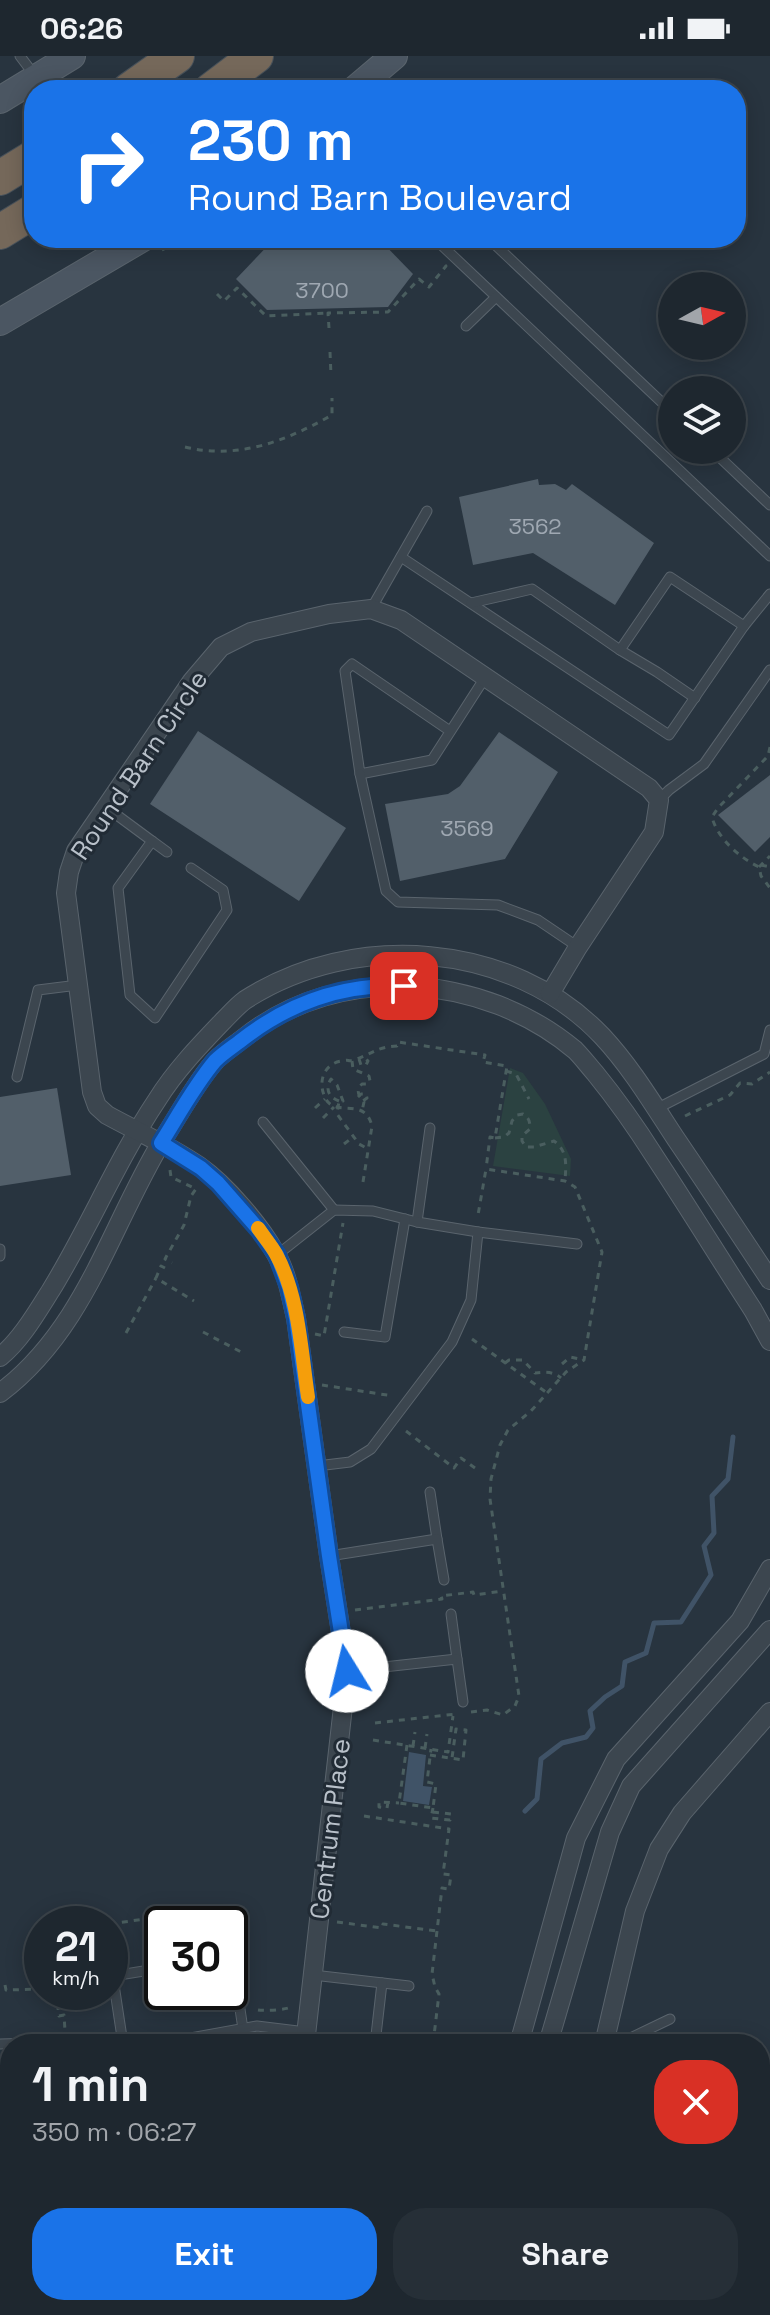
<!DOCTYPE html>
<meta charset="utf-8">
<style>
:root{--surface:#1e272f;--page:#262f37;--text:#f1f3f6;--muted:#a1a5aa;--line:#3c444b;--accent:#1a73e8}
body{margin:0;font-family:"Space Grotesk",sans-serif;background:var(--page);color:var(--text);height:100vh;display:flex;flex-direction:column;font-size:30px;white-space:nowrap}
*{box-sizing:border-box;margin:0}
p{font-size:26px;color:var(--muted)}
.icon{flex:none;width:44px;height:44px;fill:none;stroke:currentColor;stroke-width:2;stroke-linecap:round;stroke-linejoin:round}
.map{position:relative;flex:1;overflow:hidden}
.drawer{position:absolute;left:0px;top:1978px;width:770px;height:282px;display:flex;flex-direction:column;background:var(--surface);border-radius:32px 32px 0 0;box-shadow:0 4px 20px #0003,0 0 0 2px var(--line)}
.drawer>*{flex:none}
.top-card{position:absolute;left:24px;top:24px;width:722px;height:168px;border-radius:32px;box-shadow:0 4px 20px #0003,0 0 0 2px var(--line);background:#1a73e8;color:#fff;overflow:hidden}
.needle{width:52px;rotate:82deg}
.buttons{position:absolute;left:658px;top:216px;display:grid;gap:16px}
.buttons a{display:grid;place-items:center;width:88px;height:88px;border-radius:50%;background:var(--surface);box-shadow:0 4px 20px #0003,0 0 0 2px var(--line);font-size:40px}
.speed{position:absolute;left:24px;top:1850px;display:flex;gap:16px;font-size:40px;font-weight:700;text-align:center}
.speed>*{display:grid;place-content:center;width:104px;height:104px;border-radius:50%;background:var(--surface);box-shadow:0 4px 20px #0003,0 0 0 2px var(--line);line-height:1}
.speed small{font-size:20px;font-weight:400}
.speed .limit{border:4px solid #111;border-radius:12px;background:#fff;color:#111}
.pin{position:absolute;display:grid;place-items:center;width:68px;height:68px;color:#fff;margin:-34px;border-radius:16px;box-shadow:0 4px 12px #0006}
.me{position:absolute;width:88px;margin:-44px;rotate:351deg;stroke-linejoin:round;filter:drop-shadow(0 0 6px #0008)}
.turn{display:flex;align-items:center;gap:28px;height:168px;padding:0 32px;font-size:36px}
.turn .icon{width:104px;height:104px;stroke-width:2.5}
.turn b{display:block;font-size:56px;line-height:68px}
.round{display:grid;place-items:center;flex:none;width:84px;height:84px;border-radius:32px;background:var(--page)}
.overview{display:flex;align-items:center;justify-content:space-between;height:136px;padding:0 32px}
h1{font-size:48px;font-weight:700;line-height:60px}
.cta{display:flex;gap:16px;margin-top:auto;padding:16px 32px}
.cta a{flex:1;height:92px;border-radius:32px;background:var(--accent);color:#fff;font-size:32px;font-weight:700;line-height:92px;text-align:center}
.cta a+a{background:var(--page);color:var(--text)}
.status{display:flex;justify-content:space-between;align-items:center;height:56px;padding:0 40px;background:var(--surface);direction:ltr}
.status svg{height:22px;fill:currentColor}
.map>svg:first-child{display:block}
.green{fill:#2b4241}
.water{fill:#405367}
.lines{fill:none;stroke-linecap:round;stroke-linejoin:round}
.stream{stroke:#405367;stroke-width:5}
.building{fill:#525f6a}
.service-casing{stroke:#5a646d;stroke-width:11}
.minor-casing{stroke:#5a646d;stroke-width:20}
.secondary-casing{stroke:#5a646d;stroke-width:28}
.motorway-casing{stroke:#47515a;stroke-width:36}
.path{stroke:#4a5e5f;stroke-width:3;stroke-dasharray:6 6;stroke-linecap:butt}
.service{stroke:#3c464f;stroke-width:9}
.minor{stroke:#3c464f;stroke-width:18}
.secondary{stroke:#4b5662;stroke-width:26}
.motorway{stroke:#75685a;stroke-width:34}
.route-casing{stroke:#114b97;stroke-width:20}
.route{stroke:#1a73e8;stroke-width:14}
.slow{stroke:#f59e0b;stroke-width:14}
.labels{text-anchor:middle;dominant-baseline:central;stroke-width:6;stroke-linejoin:round;paint-order:stroke}
.number-label{font-size:22px;fill:#9fa8b2}
.street-label{font-size:26px;fill:#b9c1ca;stroke:#212b35}
</style>
<div class="status"><b>06:26</b><svg viewBox="0 0 49 12"><path d="M0 12V9h3v3zM5 12V6h3v6zM10 12V3h3v9zM15 12V0h3v12zM26 1h20v11H26zM47 4h2v5h-2z"/></svg></div>
<div class="map">
<svg width="770" height="2259" viewBox="0 0 770 2259">
<rect width="100%" height="100%" fill="#28343f"/>
<polygon class="green" points="510,1012 523,1017 545,1048 571,1103 570,1120 493,1110"/>
<polygon class="water" points="409,1696 426,1699 423,1730 432,1731 429,1749 403,1745"/>
<g class="lines">
<polyline class="stream" points="525,1755 537,1743 541,1703 562,1687 586,1681 593,1672 590,1655 605,1641 622,1630 625,1606 646,1597 654,1567 681,1566 711,1519 704,1490 714,1477 712,1440 728,1423 733,1381"/>
</g>
<g class="building">
<polygon points="275,182 378,182 413,218 388,251 267,254 236,223"/>
<polygon points="538,423 539,429 555,428 566,434 572,428 654,487 615,549 533,497 473,509 459,441"/>
<polygon points="198,675 346,772 299,845 150,748"/>
<polygon points="499,676 558,716 505,803 400,825 385,748 448,738 460,730"/>
<polygon points="770,719 770,781 755,796 718,759"/>
<polygon points="57,1032 71,1119 0,1130 0,1041"/>
</g>
<g class="lines">
<g class="service-casing">
<g id="service">
<polyline points="20,0 35,20"/>
<polyline points="434,182 770,500"/>
<polyline points="488,182 672,356"/>
<polyline points="466,270 496,241"/>
<polyline points="712,394 770,449"/>
<polyline points="401,501 669,679 744,570 770,538"/>
<polyline points="471,547 532,533 620,594 670,521 744,570"/>
<polyline points="371,553 427,455"/>
<polyline points="620,594 657,616 695,642"/>
<polyline points="450,675 352,608 345,615 360,718 432,704 486,620"/>
<polyline points="360,718 386,835 398,846 498,849 538,864 578,891"/>
<polyline points="659,744 669,734 704,708 770,614"/>
<polyline points="106,751 152,785 118,832 130,939 155,962 227,854 223,834 191,812"/>
<polyline points="152,785 167,796"/>
<polyline points="17,1021 38,934 78,929"/>
<polyline points="656,1053 764,998 770,974"/>
<polyline points="263,1066 334,1154"/>
<polyline points="417,1166 430,1072"/>
<polyline points="478,1176 577,1188"/>
<polyline points="0,1193 0,1200"/>
<polyline points="277,1199 334,1154 373,1155 417,1166 478,1176 471,1244 452,1286 371,1393 350,1406 317,1410"/>
<polyline points="344,1276 385,1281 405,1163"/>
<polyline points="430,1436 437,1483"/>
<polyline points="329,1500 437,1483 444,1524"/>
<polyline points="451,1558 457,1603"/>
<polyline points="347,1615 457,1603 463,1646"/>
<polyline points="230,1887 243,1973"/>
<polyline points="110,1902 123,1988"/>
<polyline points="313,1919 409,1930"/>
<polyline points="113,1920 162,1912"/>
<polyline points="0,1988 66,1986 73,1988"/>
<polyline points="157,1988 257,1970 306,1976"/>
<polyline points="375,1988 382,1927"/>
<polyline points="618,1988 670,1963"/>
<polyline points="3,2102 10,2101"/>
<polyline points="248,2250 249,2250"/>
<polyline points="181,2259 189,2250"/>
<polyline points="760,2259 770,2258"/>
</g>
</g>
<g class="minor-casing">
<g id="minor">
<path d="M0 1301C21 1284 37 1256 51 1234 89 1172 117 1104 157 1044 175 1015 200 989 223 965 230 958 237 950 245 944 353 874 512 885 602 980 631 1011 653 1048 676 1083 708 1130 739 1177 770 1224"/>
<path d="M0 1337C85 1273 110 1171 162 1085 177 1062 198 1023 216 1004 224 996 235 989 245 981 340 906 483 917 575 994 582 1001 588 1009 595 1017 617 1044 636 1071 655 1101 688 1151 720 1203 753 1254L770 1285"/>
<path d="M305 1988 347 1615 329 1500 296 1262C291 1241 287 1217 276 1198 260 1169 226 1129 199 1110 170 1090 138 1076 107 1059L97 1050 92 1036 66 837 69 816 76 795 192 625 221 591 251 576 329 558 371 553 401 564 649 732 659 744 654 776 578 891 550 938"/>
<polyline points="519,1988 576,1782 616,1703 740,1565 770,1513"/>
<polyline points="548,1988 610,1776 631,1730 770,1574"/>
<polyline points="604,1988 635,1855 659,1793 682,1757 770,1656"/>
<polyline points="361,2250 371,2259"/>
<polyline points="399,2259 407,2250"/>
<polyline points="430,2259 438,2250"/>
</g>
</g>
<g class="secondary-casing">
<g id="secondary">
<polyline points="354,34 394,0"/>
<polyline points="0,44 72,0"/>
<polyline points="0,266 143,182"/>
</g>
</g>
<g class="motorway-casing">
<g id="motorway">
<polyline points="129,34 177,0"/>
<polyline points="211,34 256,0"/>
<polyline points="0,122 34,101"/>
<polyline points="0,176 34,155"/>
</g>
</g>
<g class="path">
<polyline points="162,194 185,182"/>
<polyline points="217,238 224,245 237,232 266,260 328,257"/>
<polyline points="329,272 328,257 388,256 419,223 429,231 446,210 445,209"/>
<polyline points="330,296 331,319"/>
<path d="M185 391C238 404 286 385 332 359V342"/>
<path d="M770 691 768 700 718 752 712 761C717 782 740 802 759 811L761 820 770 832"/>
<polyline points="761,809 770,811"/>
<polyline points="759,811 770,800"/>
<polyline points="359,1003 361,1009 366,1009 368,1005 362,1000"/>
<path d="M352 1005 353 1013 369 1020 370 1025 367 1028H362C355 1035 359 1040 364 1046L362 1055"/>
<polyline points="506,1015 516,1018 529,1043"/>
<polyline points="358,1041 361,1038 366,1038 367,1042 363,1045"/>
<path d="M339 1045C328 1041 325 1032 331 1023L337 1029 343 1045H339L337 1058 359 1088 368 1093"/>
<polyline points="315,1052 325,1043"/>
<polyline points="685,1060 730,1039 740,1027 752,1028 770,1016"/>
<polyline points="323,1062 334,1051"/>
<path d="M495 1082 504 1081 509 1077 512 1065 517 1059 523 1058C529 1062 530 1065 530 1073L522 1080V1085L526 1091H534L554 1085C568 1095 566 1109 565 1125"/>
<polyline points="344,1088 353,1081"/>
<polyline points="170,1114 171,1121 196,1133 191,1140 184,1169 165,1203 172,1207"/>
<path d="M363 1126 372 1070C364 1038 333 1065 324 1039 318 1024 325 1007 342 1005 351 1003 346 1006 354 1004 372 998 376 991 397 990L398 986 485 999 483 1006 507 1010 495 1082 490 1081 486 1113"/>
<polyline points="165,1212 161,1210 156,1222 194,1245"/>
<polyline points="203,1276 245,1298"/>
<polyline points="126,1277 156,1222"/>
<polyline points="315,1278 324,1280 343,1167"/>
<polyline points="472,1283 547,1337"/>
<path d="M505 1307 509 1304H523L535 1317C544 1316 553 1315 561 1322"/>
<polyline points="562,1308 570,1301 584,1304"/>
<polyline points="322,1329 393,1340"/>
<polyline points="406,1375 454,1412 461,1402 475,1412"/>
<polyline points="355,1554 442,1543 441,1540 473,1536 474,1539 503,1535"/>
<polyline points="471,1656 487,1654 503,1659 515,1650 519,1640 490,1443 491,1423 500,1389 508,1374 531,1355 566,1316 584,1304 602,1196 575,1131 565,1125 486,1113 478,1159"/>
<polyline points="375,1667 456,1658"/>
<polyline points="373,1684 448,1696 453,1660"/>
<polyline points="407,1689 399,1747 433,1752 436,1728 427,1726 431,1693"/>
<polyline points="413,1690 415,1676"/>
<polyline points="425,1692 427,1678"/>
<polyline points="430,1699 463,1704 466,1674 456,1673 452,1702"/>
<polyline points="388,1746 387,1752 379,1751 379,1746 399,1747"/>
<polyline points="433,1756 451,1758 450,1764 431,1762 433,1752"/>
<polyline points="364,1760 449,1773 443,1818 451,1819 449,1833 442,1832 432,1918 435,1931 439,1938 433,1988"/>
<polyline points="224,1855 227,1868"/>
<polyline points="337,1866 382,1872 383,1868 437,1875"/>
<polyline points="110,1868 213,1853 216,1868"/>
<polyline points="5,1929 6,1934 42,1933"/>
<polyline points="56,1936 59,1960 64,1959 65,1975"/>
<path d="M258 1954C265 1955 285 1954 291 1951"/>
<polyline points="108,2259 110,2257 114,2259 121,2250"/>
<polyline points="455,2259 462,2250"/>
</g>
<use href="#service" class="service"/>
<use href="#minor" class="minor"/>
<use href="#secondary" class="secondary"/>
<use href="#motorway" class="motorway"/>
</g>
<g class="lines">
<g class="route-casing">
<path id="route" d="M347 1615 329 1500 296 1262 289 1231 277 1199 260 1175 218 1127 201 1112 161 1087C178 1060 194 1030 215 1005 222 998 231 992 239 986 288 947 341 928 404 930"/>
</g>
<use href="#route" class="route"/>
<path class="slow" d="M258 1172C264 1181 271 1189 276 1198 299 1240 301 1295 308 1341"/>
</g>
<g class="labels">
<g class="number-label">
<text x="322" y="234">3700</text>
<text x="535" y="470">3562</text>
<text x="467" y="772">3569</text>
</g>
<g class="street-label">
<text transform="translate(139 709) rotate(-56)">Round Barn Circle</text>
<text transform="translate(330 1773) rotate(-83)">Centrum Place</text>
</g>
</g>
</svg>
<div class="buttons">
<a><svg class="needle" viewBox="-14 -14 28 28"><path d="M0-13l5 13h-10z" fill="#e53935"/><path d="M0 13l5-13h-10z" fill="#a1a5aa"/></svg></a>
<a><svg class="icon" aria-label="layers" viewBox="0 0 24 24"><path d="M12 4l9 5-9 5-9-5zM3 14l9 5 9-5"/></svg></a>
</div>
<div class="speed"><div>21<small>km/h</small></div><div class="limit">30</div></div>
<div class="pin" style="left:404px;top:930px;background:#d93025"><svg class="icon" aria-label="arrive" viewBox="0 0 24 24"><path d="M6 21V4h12l-3 4 3 4H6"/></svg></div>
<svg class="me" style="left:347px;top:1615px" viewBox="-20 -20 40 40"><circle r="19" fill="#fff"/><path d="M0-13L10 11 0 6-10 11z" fill="#1a73e8"/></svg>
<div class="top-card">
<div class="turn"><svg class="icon" aria-label="right" viewBox="0 0 24 24"><path d="M7 20v-9h11M14 6l5 5-5 5"/></svg><div><b>230 m</b>Round Barn Boulevard</div></div>
</div>
<section class="drawer">
<div class="overview"><div><h1>1 min</h1><p>350 m · 06:27</p></div><a class="round" style="background:#d93025;color:#fff"><svg class="icon" aria-label="close" viewBox="0 0 24 24"><path d="M6 6l12 12M18 6L6 18"/></svg></a></div>
<div class="cta"><a>Exit</a><a>Share</a></div>
</section>
</div>
